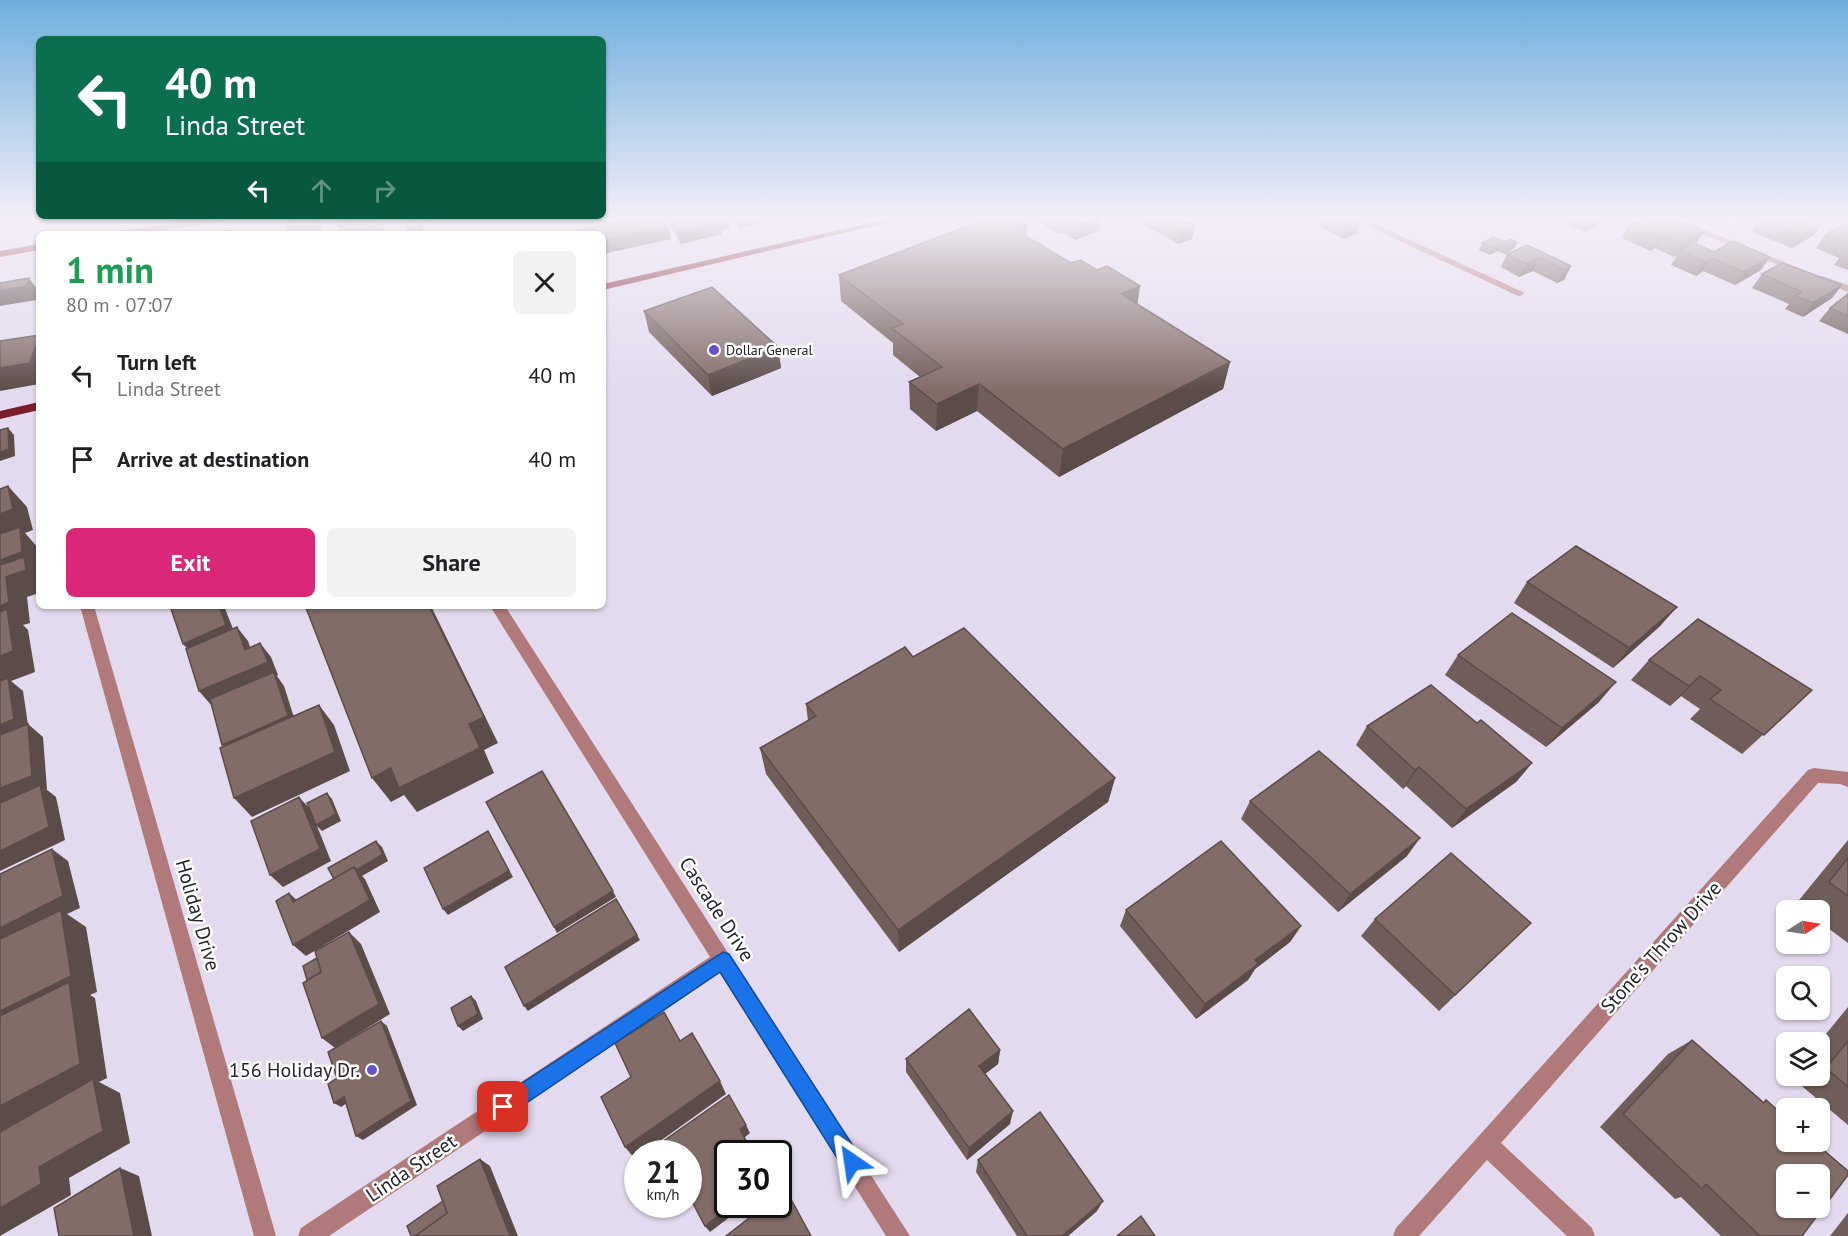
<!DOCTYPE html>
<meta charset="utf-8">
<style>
:root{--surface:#fff;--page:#f2f2f2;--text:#202124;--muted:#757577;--accent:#db2777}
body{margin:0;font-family:"PT Sans",sans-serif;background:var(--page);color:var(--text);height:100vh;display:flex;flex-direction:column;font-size:22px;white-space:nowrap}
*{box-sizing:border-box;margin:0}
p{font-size:20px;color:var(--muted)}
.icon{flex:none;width:33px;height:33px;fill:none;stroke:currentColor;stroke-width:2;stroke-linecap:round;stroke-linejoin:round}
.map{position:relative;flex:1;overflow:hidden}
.sheet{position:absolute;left:36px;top:231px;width:570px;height:378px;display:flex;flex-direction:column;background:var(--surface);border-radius:9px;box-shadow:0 2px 4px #0004}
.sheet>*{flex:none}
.banner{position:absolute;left:36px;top:36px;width:570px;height:183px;border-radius:9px;box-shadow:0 2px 4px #0004;background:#0b6e4f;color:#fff;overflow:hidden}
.needle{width:39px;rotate:78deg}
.buttons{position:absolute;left:1776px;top:900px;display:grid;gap:12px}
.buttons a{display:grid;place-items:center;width:54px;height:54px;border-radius:9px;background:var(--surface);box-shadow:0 2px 4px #0004;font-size:30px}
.speed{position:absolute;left:624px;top:1140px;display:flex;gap:12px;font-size:30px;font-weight:700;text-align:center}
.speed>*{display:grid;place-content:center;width:78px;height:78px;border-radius:50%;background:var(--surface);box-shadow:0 2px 4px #0004;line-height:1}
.speed small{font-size:15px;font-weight:400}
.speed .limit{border:3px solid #111;border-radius:9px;background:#fff;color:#111}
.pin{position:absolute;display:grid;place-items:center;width:51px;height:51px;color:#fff;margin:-26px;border-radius:12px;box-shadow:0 3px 9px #0006}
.me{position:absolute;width:66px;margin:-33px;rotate:328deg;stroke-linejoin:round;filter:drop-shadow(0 0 4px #0008)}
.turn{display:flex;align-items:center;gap:21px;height:126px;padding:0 30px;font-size:27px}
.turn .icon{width:78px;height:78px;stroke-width:2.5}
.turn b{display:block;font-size:42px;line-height:51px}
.lanes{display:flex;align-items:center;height:57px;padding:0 30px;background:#0003;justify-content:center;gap:30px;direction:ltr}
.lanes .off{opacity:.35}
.round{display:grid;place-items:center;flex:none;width:63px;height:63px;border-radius:9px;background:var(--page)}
.headline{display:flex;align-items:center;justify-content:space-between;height:102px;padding:0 30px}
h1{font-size:36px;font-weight:800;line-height:45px;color:#1e9e55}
.primary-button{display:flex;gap:12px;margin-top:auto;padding:12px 30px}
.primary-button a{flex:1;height:69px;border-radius:9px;background:var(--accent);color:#fff;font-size:24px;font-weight:800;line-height:69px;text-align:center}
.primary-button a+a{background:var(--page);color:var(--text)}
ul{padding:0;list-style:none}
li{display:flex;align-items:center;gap:18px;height:84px;padding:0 30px}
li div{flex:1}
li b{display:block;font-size:22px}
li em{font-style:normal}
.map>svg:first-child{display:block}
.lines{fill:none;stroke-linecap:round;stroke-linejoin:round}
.minor{fill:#b0797a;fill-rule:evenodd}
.major{fill:#7d1d2a;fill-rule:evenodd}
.wall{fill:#705d59}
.shaded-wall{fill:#5b4c49}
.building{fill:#826c68;stroke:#5b4c49;stroke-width:1.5;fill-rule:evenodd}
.route{fill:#1a73e8;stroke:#114b97;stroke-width:1.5}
.poi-dot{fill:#6852cb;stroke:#fff;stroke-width:2}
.labels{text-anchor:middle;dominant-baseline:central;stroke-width:5;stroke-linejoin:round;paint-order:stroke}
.far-poi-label{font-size:14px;fill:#252229;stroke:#fff;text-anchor:start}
.near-street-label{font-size:20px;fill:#252229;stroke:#fff}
.near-poi-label{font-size:20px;fill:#252229;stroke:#fff;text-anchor:end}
</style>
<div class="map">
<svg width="1848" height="1236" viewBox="0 0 1848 1236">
<rect width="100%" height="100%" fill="#e4daef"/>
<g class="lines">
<g class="minor">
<polygon points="1350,218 1362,218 1525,293 1520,296 1516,295"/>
<polygon points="1663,218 1676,218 1804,270 1795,272"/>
<polygon points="1822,276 1848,285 1848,292 1818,281 1817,279"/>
<polygon points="80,606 94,606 276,1236 254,1236"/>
<polygon points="490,606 505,606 910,1236 886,1236 720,973 329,1236 298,1236 301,1228 710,957"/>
<polygon points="1814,768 1848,772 1848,787 1840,784 1818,783 1501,1143 1592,1228 1595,1236 1567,1236 1487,1160 1419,1236 1393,1236 1396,1228 1808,770"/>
</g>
<g class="major">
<polygon points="209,218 231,218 226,221 138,234 113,234 118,231"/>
<polygon points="891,218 907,218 603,290 603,284"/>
<polygon points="39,244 39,250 0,257 0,251"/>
<polygon points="39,402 39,410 0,419 0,411"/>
</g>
</g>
<g class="wall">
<polygon points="667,218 728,218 730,228 721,230 722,234 681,244 668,223"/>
<polygon points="733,218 785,218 739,228"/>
<polygon points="1032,218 1101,218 1100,230 1075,240 1062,232 1058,234"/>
<polygon points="1132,218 1181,218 1192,239 1178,244"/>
<polygon points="1295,218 1359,218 1362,219 1358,233 1343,239 1314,223 1315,221 1305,224"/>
<polygon points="1565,218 1610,218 1585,232 1563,222"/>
<polygon points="1714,218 1736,218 1726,223"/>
<polygon points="1759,218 1812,218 1823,222 1814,235 1792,248 1752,232 1761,218"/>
<polygon points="1028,222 1026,236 1071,263 1097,270 1140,286 1137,304 1230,362 1223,389 1059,477 977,411 936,431 910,409 909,382 920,377 893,355 893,343 841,301 839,275"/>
<polygon points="1629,224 1703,232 1696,244 1761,270 1735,285 1703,271 1696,276 1671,265 1678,254 1674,257 1655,248 1650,251 1622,238"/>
<polygon points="1848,226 1848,270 1834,265 1839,258 1816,248 1825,235"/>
<polygon points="1517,242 1514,248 1505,254 1497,251 1490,255 1479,250 1482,243"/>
<polygon points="1527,245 1571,266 1564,280 1557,283 1533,271 1519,277 1501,267 1507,254"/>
<polygon points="1762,274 1842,285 1832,298 1803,317 1785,309 1789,304 1752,288"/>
<polygon points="1848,294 1848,334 1819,321 1830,308"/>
<polygon points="644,311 778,347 781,368 712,396 649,332"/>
<polygon points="1527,582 1677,607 1659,627 1613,668 1514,603"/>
<polygon points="1458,655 1599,702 1546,747 1445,675"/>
<polygon points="913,657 1115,778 1108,802 899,952 766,774 760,748 808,721 806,704"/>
<polygon points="1649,660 1812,690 1742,754 1690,719 1700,709 1681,696 1670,706 1631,680"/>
<polygon points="1477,723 1532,763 1516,782 1452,828 1406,786 1403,789 1356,745 1367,726"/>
<polygon points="1250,801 1407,856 1338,912 1241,819"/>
<polygon points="1848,840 1848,943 1820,922 1820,910 1803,910 1795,905"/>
<polygon points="1126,910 1301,926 1290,942 1255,969 1248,980 1196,1019 1120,926"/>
<polygon points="1375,919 1531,923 1439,1011 1361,936"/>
<polygon points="1848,1007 1848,1125 1797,1082 1802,1076 1820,1076 1820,1055 1827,1046 1821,1040"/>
<polygon points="1692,1040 1763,1102 1766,1100 1802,1236 1721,1236 1681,1197 1675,1199 1600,1127 1668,1054"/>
<polygon points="1000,1050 998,1064 985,1074 1010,1124 967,1160 906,1072 906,1059"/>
<polygon points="978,1160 1097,1211 1068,1236 1017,1236 976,1172"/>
<polygon points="1848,1213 1848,1236 1830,1236"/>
</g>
<g class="shaded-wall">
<polygon points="315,218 316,218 321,229 322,234 316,234"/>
<polygon points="380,218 385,230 386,234 378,234"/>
<polygon points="419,218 425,234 410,234 408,231"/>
<polygon points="426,218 452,218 428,222"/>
<polygon points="717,218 728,218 730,228 721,230 722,234 681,244 678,231"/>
<polygon points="738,218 785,218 739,228"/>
<polygon points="1099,218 1101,218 1100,230 1075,240 1076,226"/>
<polygon points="1307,218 1316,218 1315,221 1305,224"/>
<polygon points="1592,218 1610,218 1585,232"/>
<polygon points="1730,218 1736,218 1726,223"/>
<polygon points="1063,219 1062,232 1058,234 1059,220"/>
<polygon points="1362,219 1358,233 1343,239 1347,225"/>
<polygon points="348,222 362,228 365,234 342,234 337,224"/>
<polygon points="1028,222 1025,248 1013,228"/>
<polygon points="1823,222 1814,235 1792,248 1801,235"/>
<polygon points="1195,225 1192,239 1178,244 1181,231"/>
<polygon points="668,226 671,239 603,254 603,240"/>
<polygon points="1703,232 1695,245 1680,251 1678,254 1674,257 1682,243"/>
<polygon points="1663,235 1655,248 1650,251 1658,237"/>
<polygon points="1517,242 1514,248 1505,254 1508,247"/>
<polygon points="1500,244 1497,251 1490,255 1493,248"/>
<polygon points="1539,257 1533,271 1519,277 1526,264"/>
<polygon points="1770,257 1761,270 1735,285 1744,272"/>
<polygon points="1712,258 1703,271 1696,276 1704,262"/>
<polygon points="1571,266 1564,280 1557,283 1564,270"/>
<polygon points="29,278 39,292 36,300 0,306 0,291"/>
<polygon points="1842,285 1832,298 1803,317 1813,303"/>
<polygon points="1140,286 1136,312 1121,294"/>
<polygon points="39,339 39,384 0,391 0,368"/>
<polygon points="778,347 781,368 712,396 708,375"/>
<polygon points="1230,362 1223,389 1059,477 1063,449"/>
<polygon points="979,384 977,411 936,431 937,404"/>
<polygon points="8,428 14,435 15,456 0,461 0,452"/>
<polygon points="8,486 27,507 33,530 25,533 39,549 39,593 27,597 30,623 23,625 28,630 35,672 11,681 23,691 28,725 28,724 43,737 47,789 46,789 56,797 65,840 0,871 0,514"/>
<polygon points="219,606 224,606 237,639 195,657 183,644"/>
<polygon points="429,606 431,606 498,743 484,750 494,773 417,812 404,795 391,802 372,778 469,724"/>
<polygon points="1677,607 1659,627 1613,668 1629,648"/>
<polygon points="237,627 248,641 256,664 245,650"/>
<polygon points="260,643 271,657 278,675 277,676 284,686 298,730 234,758 222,745 211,705 199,691"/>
<polygon points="1700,676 1681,696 1670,706 1689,686"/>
<polygon points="1616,682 1599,702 1546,747 1562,728"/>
<polygon points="319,705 334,725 350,771 252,817 234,798"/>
<polygon points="1532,763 1516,782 1452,828 1466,809"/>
<polygon points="1419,767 1406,786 1403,789 1415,770"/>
<polygon points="1115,778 1108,802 899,952 898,930"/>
<polygon points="327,793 332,799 341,821 322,831 317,826 331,861 283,887 270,875 299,797 311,810"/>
<polygon points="488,831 513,877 448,915 443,909"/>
<polygon points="1420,838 1407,856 1338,912 1350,894"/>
<polygon points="376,841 382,847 388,861 362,876 365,879 380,912 306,956 293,945"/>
<polygon points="52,849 68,861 80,908 67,914 86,927 97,992 90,995 95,998 107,1078 99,1082 120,1093 130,1143 69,1178 71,1195 0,1236 0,928"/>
<polygon points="613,891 616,897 557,933 554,927"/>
<polygon points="289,893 302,905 293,902"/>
<polygon points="1301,926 1290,942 1255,969 1248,980 1196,1019 1205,1004 1255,960"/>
<polygon points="349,932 361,944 390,1014 335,1048 322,1038"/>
<polygon points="637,935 640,940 528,1011 524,1006"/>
<polygon points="471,996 476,1001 483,1019 463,1031 458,1026"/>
<polygon points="381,1021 387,1026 417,1105 363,1140 356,1136"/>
<polygon points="1000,1050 998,1064 977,1080 979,1066"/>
<polygon points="720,1081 726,1094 642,1154 638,1154 638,1157 635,1159 625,1147"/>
<polygon points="344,1097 350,1101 341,1107 334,1103"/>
<polygon points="1013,1111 1010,1124 967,1160 969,1148"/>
<polygon points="746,1125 750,1133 744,1138 740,1129"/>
<polygon points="480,1159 490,1166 518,1236 510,1236"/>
<polygon points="120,1168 139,1176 152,1236 134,1236"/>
<polygon points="1103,1201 1097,1211 1068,1236 1062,1236"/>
<polygon points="733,1204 747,1204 710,1232 705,1226"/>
</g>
<g class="building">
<polygon points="303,218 315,218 316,234 286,234 286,221"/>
<polygon points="336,218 360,218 360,220 374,218 380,218 383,233 378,234 363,234 362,228 350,230 348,222 337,224"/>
<polygon points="415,218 419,218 423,228 408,231 405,220"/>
<polygon points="633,218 663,218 668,226 603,240 603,234 561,234"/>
<polygon points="670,218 717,218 720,221 678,231"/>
<polygon points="988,218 1020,218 1028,222 1013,228 1071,263 1080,260 1097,270 1107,266 1140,286 1121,294 1230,362 1063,449 979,384 937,404 909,382 942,367 892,328 903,324 839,275"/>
<polygon points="1055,218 1099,218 1076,226 1063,219 1059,220"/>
<polygon points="1157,218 1181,218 1195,225 1181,231"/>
<polygon points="1333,218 1359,218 1362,219 1347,225"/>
<polygon points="1643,218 1670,218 1703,232 1682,243 1663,235 1658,237 1629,224"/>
<polygon points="1762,218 1812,218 1823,222 1801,235 1760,219"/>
<polygon points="1843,224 1848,226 1848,244 1825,235"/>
<polygon points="232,230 230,234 207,234 207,233"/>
<polygon points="1493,237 1505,242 1510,239 1517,242 1508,247 1500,244 1493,248 1482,243"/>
<polygon points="1733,241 1770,257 1744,272 1712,258 1704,262 1680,251 1694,243 1714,252"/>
<polygon points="1527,245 1571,266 1564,270 1539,257 1526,264 1507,254"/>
<polygon points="1782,263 1842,285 1813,303 1795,296 1802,292 1762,274"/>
<polygon points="29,278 26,286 0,291 0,283"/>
<polygon points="712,287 778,347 708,375 644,311"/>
<polygon points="1848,294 1848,316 1830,308"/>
<polygon points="39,335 39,339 29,363 0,368 0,341"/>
<polygon points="8,428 9,449 0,452 0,430"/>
<polygon points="8,486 13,509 0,514 0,489"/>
<polygon points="20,527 22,552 0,560 0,534"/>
<polygon points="1576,546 1677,607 1629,648 1527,582"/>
<polygon points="24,557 26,570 6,577 9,602 0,606 0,565"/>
<polygon points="170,606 219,606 226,625 183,644"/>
<polygon points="311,606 429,606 484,717 469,724 480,748 399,788 391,768 372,778 306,608"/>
<polygon points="7,609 13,651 0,656 0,612"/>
<polygon points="1512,613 1616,682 1562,728 1458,655"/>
<polygon points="1698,619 1812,690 1764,735 1710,699 1721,690 1700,676 1689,686 1649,660"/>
<polygon points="237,627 245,650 260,643 268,662 199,691 186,649"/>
<polygon points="964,628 1115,778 898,930 760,748 816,716 806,704 905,647 913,657"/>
<polygon points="274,672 288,716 222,745 210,699"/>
<polygon points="8,678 14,719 0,725 0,681"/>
<polygon points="1431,685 1477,723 1481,720 1532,763 1466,809 1419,767 1415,770 1367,726"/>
<polygon points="319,705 335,752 234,798 220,748"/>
<polygon points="28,724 32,776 0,788 0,735"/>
<polygon points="1319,751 1420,838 1350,894 1250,801"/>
<polygon points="542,771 613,891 554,927 486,802"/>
<polygon points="40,785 49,827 0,851 0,803"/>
<polygon points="327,793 336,814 316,825 307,803"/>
<polygon points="299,797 320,849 270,875 251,821"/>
<polygon points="488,831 509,871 443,909 424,868"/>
<polygon points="376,841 383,854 357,870 354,867 334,879 328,868"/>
<polygon points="1221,841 1301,926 1255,960 1258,964 1205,1004 1126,910"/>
<polygon points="52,849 63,896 0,928 0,874"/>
<polygon points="1451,853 1531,923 1455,995 1375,919"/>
<polygon points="1848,858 1848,896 1829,882"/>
<polygon points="354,867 370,900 293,945 276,901 289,893 293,902"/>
<polygon points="616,899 637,935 524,1006 505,967"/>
<polygon points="61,910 71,976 0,1011 0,939"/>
<polygon points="349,932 379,1004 322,1038 303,983 321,972 315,951"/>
<polygon points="317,958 321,972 307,980 303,966"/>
<polygon points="69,982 80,1064 0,1106 0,1016"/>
<polygon points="471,996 478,1014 458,1026 451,1008"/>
<polygon points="969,1009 1000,1050 979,1066 1013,1111 969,1148 906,1059"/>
<polygon points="664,1012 680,1041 692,1033 720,1081 625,1147 601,1097 631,1077 615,1043"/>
<polygon points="381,1021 411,1101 356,1136 344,1097 334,1103 328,1084 337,1078 328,1052"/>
<path d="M1692 1040 1764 1103 1766 1100 1786 1118V1142H1814L1848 1171V1175L1802 1236H1760L1706 1184 1702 1189 1623 1114ZM1786 1174H1820V1208H1786Z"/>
<polygon points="1848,1041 1848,1087 1826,1068"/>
<polygon points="93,1079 103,1131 39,1167 41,1184 0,1208 0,1132"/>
<polygon points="729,1095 746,1125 740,1129 753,1154 728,1154 728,1204 733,1204 705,1226 688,1194 688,1154 668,1154 662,1142"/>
<polygon points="1040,1112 1103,1201 1062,1236 1027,1236 978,1160"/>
<polygon points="480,1159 510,1236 415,1236 447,1213 437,1186"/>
<polygon points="120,1168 134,1236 59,1236 54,1208"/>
<polygon points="786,1190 811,1236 726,1236 767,1204 778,1204 778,1196"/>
<polygon points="443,1201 447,1213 415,1236 411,1236 407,1226"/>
<polygon points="1141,1216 1155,1236 1117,1236"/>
</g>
<linearGradient id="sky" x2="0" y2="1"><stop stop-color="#6fafdd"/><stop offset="0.56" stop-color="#f3eef8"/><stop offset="1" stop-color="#f3eef8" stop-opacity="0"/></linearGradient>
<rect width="1848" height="391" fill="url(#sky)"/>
<polygon class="route" points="723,952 729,954 859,1155 862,1162 859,1169 852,1172 844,1169 720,972 510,1114 503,1117 496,1114 493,1107 496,1100"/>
<g class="poi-dot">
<circle cx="714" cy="350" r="6"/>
<circle cx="372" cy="1070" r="6"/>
</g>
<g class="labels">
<g class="far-poi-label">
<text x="726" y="350">Dollar General</text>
</g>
<g class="near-street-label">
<text transform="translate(717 909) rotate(57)">Cascade Drive</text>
<text transform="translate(198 915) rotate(74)">Holiday Drive</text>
<text transform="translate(1661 947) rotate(-48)">Stone's Throw Drive</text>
<text transform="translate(411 1168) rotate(-34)">Linda Street</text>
</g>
<g class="near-poi-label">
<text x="360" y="1070">156 Holiday Dr.</text>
</g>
</g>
</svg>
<div class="buttons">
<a><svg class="needle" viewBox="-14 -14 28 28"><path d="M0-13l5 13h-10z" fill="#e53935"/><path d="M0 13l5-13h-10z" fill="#757577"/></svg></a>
<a><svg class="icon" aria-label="search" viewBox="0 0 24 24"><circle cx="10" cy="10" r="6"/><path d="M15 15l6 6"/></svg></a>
<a><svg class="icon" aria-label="layers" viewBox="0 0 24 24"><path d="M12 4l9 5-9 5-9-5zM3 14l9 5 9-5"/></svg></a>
<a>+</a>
<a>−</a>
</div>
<div class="speed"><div>21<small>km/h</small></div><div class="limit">30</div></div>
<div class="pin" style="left:503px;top:1107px;background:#d93025"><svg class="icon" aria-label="arrive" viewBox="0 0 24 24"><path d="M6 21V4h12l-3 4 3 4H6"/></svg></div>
<svg class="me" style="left:852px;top:1162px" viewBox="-20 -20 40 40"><path d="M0-17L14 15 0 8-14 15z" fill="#1a73e8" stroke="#fff" stroke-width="4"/></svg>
<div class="banner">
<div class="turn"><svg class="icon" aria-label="left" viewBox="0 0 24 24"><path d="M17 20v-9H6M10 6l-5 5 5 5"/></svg><div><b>40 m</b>Linda Street</div></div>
<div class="lanes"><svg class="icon" aria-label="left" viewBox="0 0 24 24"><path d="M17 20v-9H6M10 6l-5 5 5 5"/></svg><svg class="icon off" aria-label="ahead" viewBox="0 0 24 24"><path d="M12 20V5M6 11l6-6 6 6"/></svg><svg class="icon off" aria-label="right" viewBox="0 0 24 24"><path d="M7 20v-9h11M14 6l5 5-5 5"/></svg></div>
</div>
<section class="sheet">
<div class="headline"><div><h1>1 min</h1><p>80 m · 07:07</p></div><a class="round"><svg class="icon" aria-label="close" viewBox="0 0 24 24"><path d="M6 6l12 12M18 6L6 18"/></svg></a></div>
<ul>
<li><svg class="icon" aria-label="left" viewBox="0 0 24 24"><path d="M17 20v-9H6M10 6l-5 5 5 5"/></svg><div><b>Turn left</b><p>Linda Street</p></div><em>40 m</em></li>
<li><svg class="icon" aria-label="arrive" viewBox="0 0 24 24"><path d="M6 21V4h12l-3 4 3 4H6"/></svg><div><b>Arrive at destination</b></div><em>40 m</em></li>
</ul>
<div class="primary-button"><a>Exit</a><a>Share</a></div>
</section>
</div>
